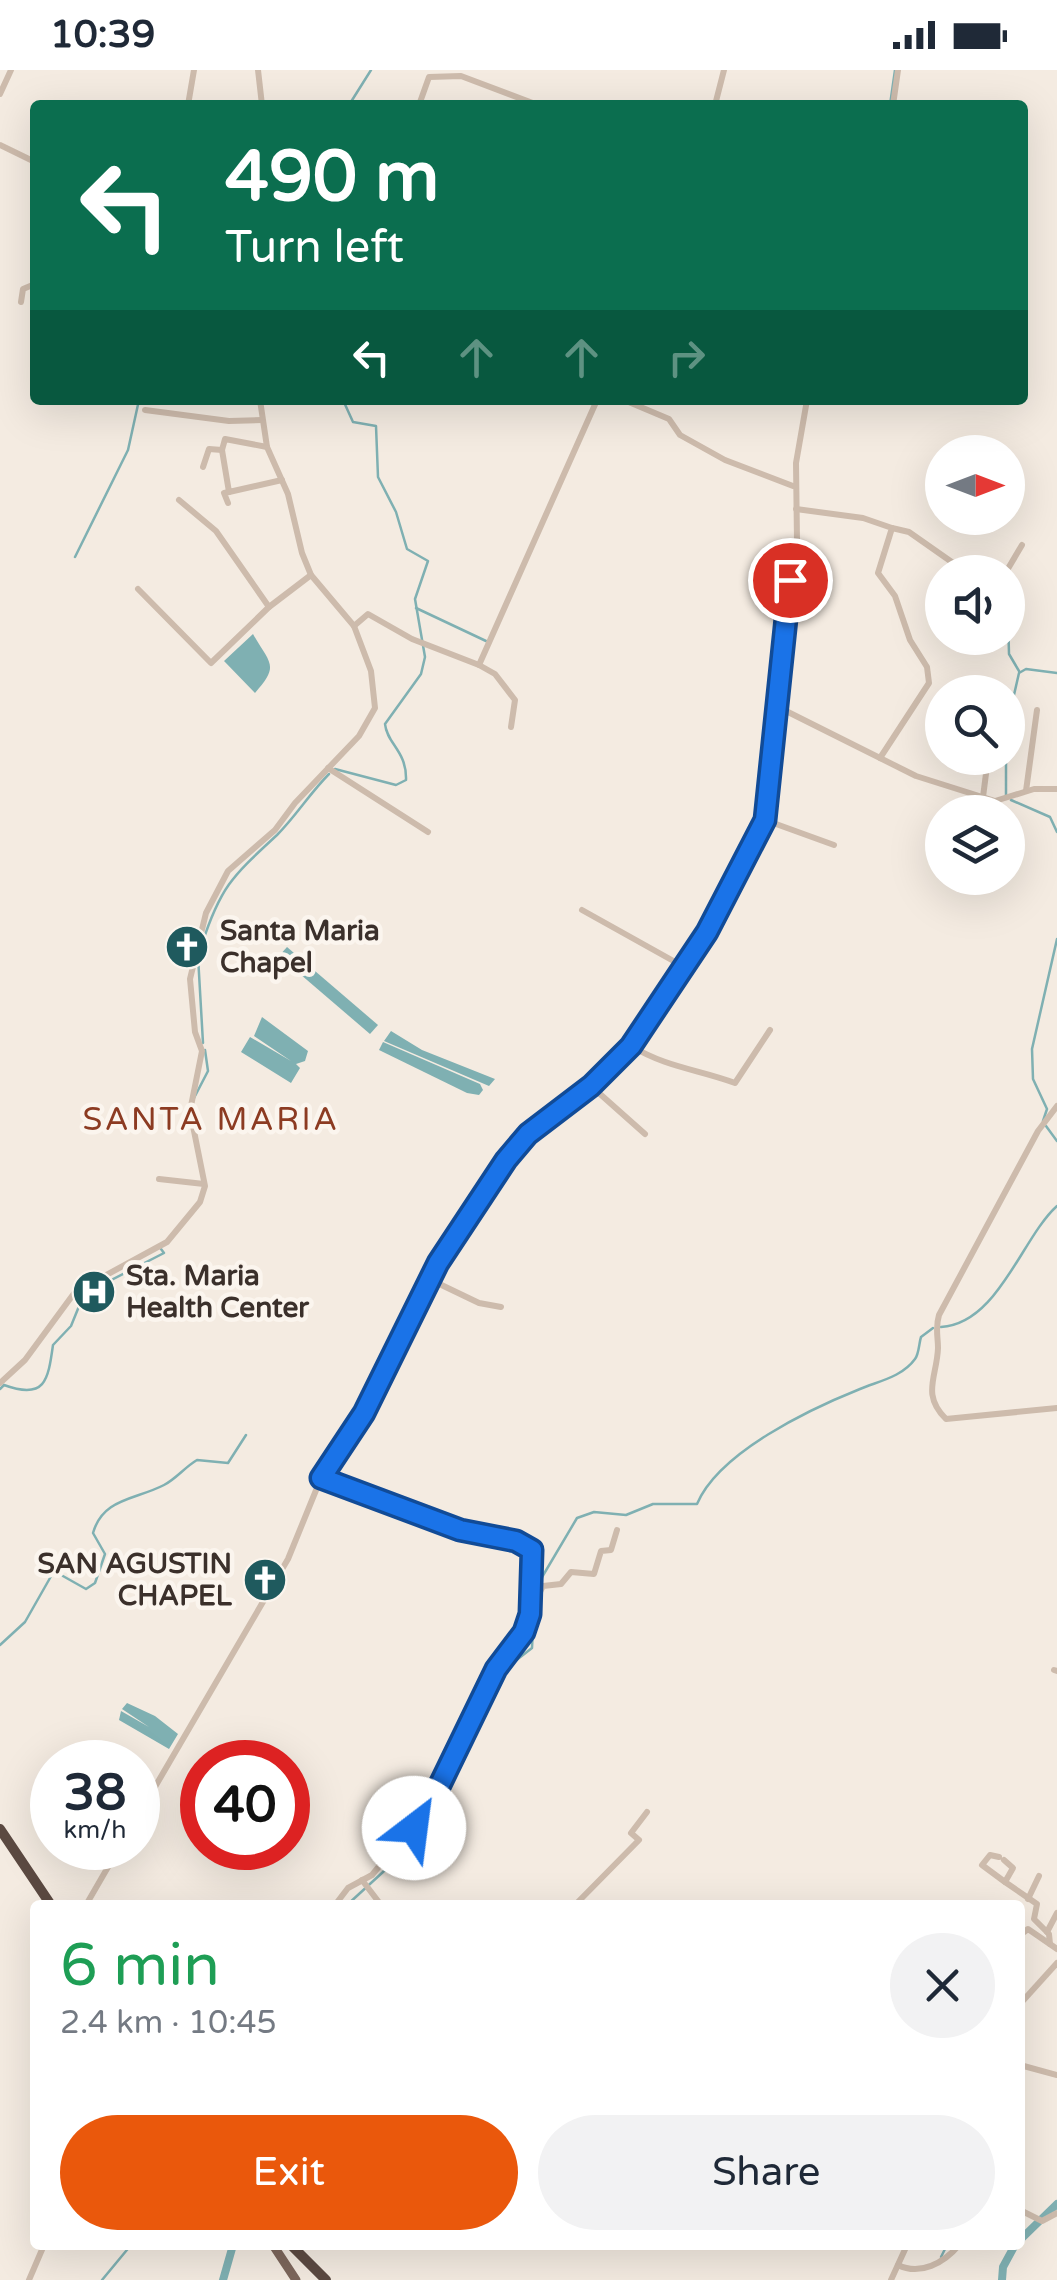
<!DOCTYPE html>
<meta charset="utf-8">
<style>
:root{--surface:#fff;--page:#f2f2f3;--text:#1f2937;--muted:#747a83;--accent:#ea580c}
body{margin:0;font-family:"Varela Round",sans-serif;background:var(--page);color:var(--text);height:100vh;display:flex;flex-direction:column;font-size:38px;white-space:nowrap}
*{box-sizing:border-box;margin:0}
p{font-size:32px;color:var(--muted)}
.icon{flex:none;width:55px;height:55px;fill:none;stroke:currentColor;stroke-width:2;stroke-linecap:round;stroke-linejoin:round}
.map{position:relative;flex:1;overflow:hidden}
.sheet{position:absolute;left:30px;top:1830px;width:995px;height:350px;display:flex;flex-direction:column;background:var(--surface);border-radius:10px;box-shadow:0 10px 40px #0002}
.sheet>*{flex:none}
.guide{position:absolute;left:30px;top:30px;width:998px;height:305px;border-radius:10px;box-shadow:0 10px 40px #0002;background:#0b6e4f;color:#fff;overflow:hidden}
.needle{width:65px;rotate:90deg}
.buttons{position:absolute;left:925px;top:365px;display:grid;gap:20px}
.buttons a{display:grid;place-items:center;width:100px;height:100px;border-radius:50%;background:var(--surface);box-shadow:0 10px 40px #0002;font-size:50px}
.speed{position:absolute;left:30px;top:1670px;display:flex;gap:20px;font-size:50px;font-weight:700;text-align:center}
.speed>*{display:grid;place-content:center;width:130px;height:130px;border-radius:50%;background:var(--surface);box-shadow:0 10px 40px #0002;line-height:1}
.speed small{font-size:25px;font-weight:400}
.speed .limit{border:15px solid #d22;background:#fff;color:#111}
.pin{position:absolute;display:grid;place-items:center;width:85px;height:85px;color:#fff;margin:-42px;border:5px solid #fff;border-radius:50%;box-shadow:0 2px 10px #0007}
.me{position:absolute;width:110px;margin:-55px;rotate:30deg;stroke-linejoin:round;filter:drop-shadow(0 0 8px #0008)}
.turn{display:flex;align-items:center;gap:35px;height:210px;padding:0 30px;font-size:45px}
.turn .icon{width:130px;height:130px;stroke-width:2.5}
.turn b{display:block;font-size:70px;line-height:85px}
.lanes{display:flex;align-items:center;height:95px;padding:0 30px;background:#0003;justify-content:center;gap:50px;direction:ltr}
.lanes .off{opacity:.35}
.round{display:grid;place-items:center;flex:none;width:105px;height:105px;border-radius:52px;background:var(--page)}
.summary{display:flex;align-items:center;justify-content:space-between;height:170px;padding:0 30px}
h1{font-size:60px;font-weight:600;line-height:75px;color:#1e9e55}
.button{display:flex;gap:20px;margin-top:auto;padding:20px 30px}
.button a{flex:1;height:115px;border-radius:60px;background:var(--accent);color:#fff;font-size:40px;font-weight:600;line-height:115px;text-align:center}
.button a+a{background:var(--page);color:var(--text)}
.status{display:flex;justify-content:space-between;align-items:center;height:70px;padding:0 50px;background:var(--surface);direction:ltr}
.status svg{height:28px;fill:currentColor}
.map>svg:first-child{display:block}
.water{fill:#7fb0b2}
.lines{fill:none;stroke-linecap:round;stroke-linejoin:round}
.stream{stroke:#7fb0b2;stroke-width:2.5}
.river{stroke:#7fb0b2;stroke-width:8}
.minor{stroke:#cdbbac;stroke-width:6}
.major{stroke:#7d675c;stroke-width:9}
.highway{stroke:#5c4a42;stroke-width:10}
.route-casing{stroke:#114b97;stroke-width:25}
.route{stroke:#1a73e8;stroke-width:18}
.labels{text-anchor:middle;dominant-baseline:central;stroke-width:9;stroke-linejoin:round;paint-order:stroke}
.poi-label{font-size:28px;font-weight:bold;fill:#3b302b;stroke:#fbf5ee;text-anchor:start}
.quarter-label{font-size:32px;letter-spacing:2.5px;fill:#8c3b22;stroke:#fbf5ee}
</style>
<div class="status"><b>10:39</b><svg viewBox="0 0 49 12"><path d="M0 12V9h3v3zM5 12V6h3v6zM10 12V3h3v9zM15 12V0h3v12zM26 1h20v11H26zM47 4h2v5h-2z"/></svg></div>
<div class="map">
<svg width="1057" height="2210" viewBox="0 0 1057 2210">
<rect width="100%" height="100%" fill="#f4ebe1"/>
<g class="water">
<path d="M253 564C270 594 280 595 255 623L224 591Z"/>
<polygon points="287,877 378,955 370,964 279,886"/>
<polygon points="262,947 308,981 305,991 296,994 300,998 291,1013 241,982 250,967 291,991 254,966"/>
<polygon points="391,961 422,980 495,1009 489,1016 384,971"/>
<polygon points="383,972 480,1014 483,1020 479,1025 467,1023 379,980"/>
<polygon points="127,1633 155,1646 178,1664 169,1679 119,1650 121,1641 149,1657 122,1639"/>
</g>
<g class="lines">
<g class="stream">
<polyline points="349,35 371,0"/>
<polyline points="890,35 895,0"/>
<polyline points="75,487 128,380 139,330"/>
<polyline points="416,538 486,571"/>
<polyline points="1008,546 1009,584 1019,601"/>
<polyline points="1008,651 1019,603 1026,599 1057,603"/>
<polyline points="1006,688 1006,725"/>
<path d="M335 699 396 715 406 710C407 681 387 674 385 654L421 604 425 587 415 529 428 491 407 479 396 442 378 407 376 356 353 352 343 330"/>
<polyline points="1011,730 1050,747 1057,762"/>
<path d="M202 874C221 815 234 805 277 765 296 746 310 723 329 704"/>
<polyline points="198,886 203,973"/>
<polyline points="194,1028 208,1001 205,980"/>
<polyline points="1043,1051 1047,1039 1033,1009 1032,979 1057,869"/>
<polyline points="1046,1056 1057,1071"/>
<path d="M941 1257C998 1254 1022 1167 1057 1136"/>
<path d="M0 1319 4 1315C45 1330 48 1311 53 1275L71 1256 84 1224 164 1183 161 1179"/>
<path d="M0 1575 25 1552 54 1501 86 1519 95 1513 105 1484 93 1463C103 1428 135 1430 164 1415 176 1409 185 1397 197 1390L228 1393 246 1365"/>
<path d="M347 1835 395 1791 430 1748 501 1602 532 1578 535 1519 577 1448 594 1442 626 1445 653 1434H697C719 1382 810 1339 860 1319 879 1311 902 1307 915 1289 919 1284 919 1273 921 1267L933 1258"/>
<polyline points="941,2187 947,2175"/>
<polyline points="102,2210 131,2175"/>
</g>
<g class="river">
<polyline points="1020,2170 1057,2134"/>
<polyline points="223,2210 233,2175"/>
<polyline points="1002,2210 1003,2197 1015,2175"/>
</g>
<g class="minor">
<polyline points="258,0 262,35"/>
<polyline points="0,24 11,0"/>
<polyline points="188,35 194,0"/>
<polyline points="419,35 429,7 461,6 538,35"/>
<polyline points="715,35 724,0"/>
<polyline points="893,35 898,0"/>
<polyline points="0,75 35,92"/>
<polyline points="21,232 23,219 35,214"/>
<polyline points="624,330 669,349 680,365 725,390 793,416"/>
<polyline points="145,340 229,351 262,350"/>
<polyline points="222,380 229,422 282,410"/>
<polyline points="203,397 209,379 222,380 225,369 267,377"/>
<polyline points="179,430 216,461 269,537 311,505"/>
<polyline points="228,433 224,423 229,422"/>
<polyline points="796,439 863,448 892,458 878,503 895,526 910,570 927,597 929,613 880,688"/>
<polyline points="892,458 909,462 966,502"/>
<polyline points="1006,502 1022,475"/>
<polyline points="138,519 211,593 269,537"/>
<polyline points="354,556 368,544 412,569 479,595 597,330"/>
<polyline points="479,595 495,604 515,630 511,657"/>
<polyline points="774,635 916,706 995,731 1034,719 1057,719"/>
<polyline points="328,698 428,762"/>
<polyline points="1026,721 1037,640"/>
<polyline points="983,727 988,688"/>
<polyline points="765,750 834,775"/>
<polyline points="582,840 686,898"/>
<path d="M631 976C668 998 697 999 735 1013L770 960"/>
<polyline points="591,1016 645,1064"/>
<path d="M1057 1036 1038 1061 939 1245C935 1258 938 1266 938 1278 937 1307 921 1324 946 1349L1057 1338"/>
<polyline points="159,1109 204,1114"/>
<polyline points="429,1209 479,1233 501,1237"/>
<polyline points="0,1313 25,1290 75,1222 167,1172 200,1132 205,1116 190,1041 202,981 195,962 190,909 206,843 228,801 275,760 295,733 359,666 375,638 371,601 354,556 311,505 302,483 288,424 267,377 260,330"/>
<polyline points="321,1408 532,1481 530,1544 524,1561 496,1599 466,1653 432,1731 372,1805 348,1818 335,1835"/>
<polyline points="532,1524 539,1524 543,1516 561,1514 571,1502 594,1504 601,1481 611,1480 617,1460"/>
<polyline points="1054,1600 1057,1601"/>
<polyline points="138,1746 288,1489 321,1408 365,1343 411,1243 452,1170 528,1064 591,1016 631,976 691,892 765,750 784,542 797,471 796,393 807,330"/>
<polyline points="999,1787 990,1785 982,1795 1005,1812 1013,1798 1004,1790"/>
<polyline points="362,1810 381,1835"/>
<polyline points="1005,1812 1037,1834 1034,1849 1049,1864 1050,1874"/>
<polyline points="1028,1829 1039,1806"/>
<polyline points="86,1835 119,1778"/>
<polyline points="575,1835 639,1770 631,1763 647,1742"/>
<polyline points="1047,1862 1057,1843"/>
<polyline points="1020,1865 1028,1859 1057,1879"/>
<polyline points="1020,1934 1057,1893"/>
<polyline points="1020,1995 1057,2005"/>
<polyline points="1020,2140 1042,2151 1057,2143"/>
<path d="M898 2195C920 2206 944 2193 959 2175"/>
<polyline points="29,2210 44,2175"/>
<polyline points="891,2210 907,2175"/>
</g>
<polyline class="major" points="273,2175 296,2210"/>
<g class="highway">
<polyline points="0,1759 51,1835"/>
<polyline points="291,2175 326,2210"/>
</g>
</g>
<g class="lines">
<g class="route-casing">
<polyline id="route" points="414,1758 432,1731 496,1599 524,1562 530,1544 532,1480 516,1471 460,1460 321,1408 364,1343 438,1193 506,1090 528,1064 591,1016 631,976 707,862 765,750 790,510"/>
</g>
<use href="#route" class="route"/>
</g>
<defs>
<g id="church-disc" transform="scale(2.25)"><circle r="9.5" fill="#1f5a5e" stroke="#fbf5ee"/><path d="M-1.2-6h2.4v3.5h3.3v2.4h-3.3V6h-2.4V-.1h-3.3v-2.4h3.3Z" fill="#fff"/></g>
<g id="hospital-disc" transform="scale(2.25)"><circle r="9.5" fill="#1f5a5e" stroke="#fbf5ee"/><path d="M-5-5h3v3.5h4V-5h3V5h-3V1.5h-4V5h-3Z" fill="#fff"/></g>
</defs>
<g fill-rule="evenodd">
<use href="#church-disc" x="187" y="877"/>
<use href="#hospital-disc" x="94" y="1222"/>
<use href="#church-disc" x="265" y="1510"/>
</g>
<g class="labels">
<g class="poi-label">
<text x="220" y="861">Santa Maria<tspan x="220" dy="32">Chapel</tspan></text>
<text x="126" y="1206">Sta. Maria<tspan x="126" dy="32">Health Center</tspan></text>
<text x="232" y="1494" text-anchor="end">SAN AGUSTIN<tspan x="232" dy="32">CHAPEL</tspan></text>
</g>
<g class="quarter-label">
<text x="211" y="1050">SANTA MARIA</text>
</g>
</g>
</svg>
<div class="buttons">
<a><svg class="needle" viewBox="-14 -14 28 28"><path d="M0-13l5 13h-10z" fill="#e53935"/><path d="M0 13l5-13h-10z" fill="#747a83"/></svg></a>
<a><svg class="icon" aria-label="sound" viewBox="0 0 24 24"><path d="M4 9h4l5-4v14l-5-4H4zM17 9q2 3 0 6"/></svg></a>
<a><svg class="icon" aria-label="search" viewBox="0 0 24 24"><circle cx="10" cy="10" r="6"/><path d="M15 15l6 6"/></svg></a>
<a><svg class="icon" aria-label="layers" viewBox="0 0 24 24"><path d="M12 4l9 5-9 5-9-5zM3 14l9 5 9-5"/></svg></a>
</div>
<div class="speed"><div>38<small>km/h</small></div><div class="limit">40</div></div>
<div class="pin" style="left:790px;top:510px;background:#d93025"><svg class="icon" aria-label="arrive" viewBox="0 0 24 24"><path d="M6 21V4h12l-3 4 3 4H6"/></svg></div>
<svg class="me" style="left:414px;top:1758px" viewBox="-20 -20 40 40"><circle r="19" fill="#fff"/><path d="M0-13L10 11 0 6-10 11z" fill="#1a73e8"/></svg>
<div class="guide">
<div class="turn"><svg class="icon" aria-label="left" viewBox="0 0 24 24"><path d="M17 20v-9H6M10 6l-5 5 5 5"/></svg><div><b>490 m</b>Turn left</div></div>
<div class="lanes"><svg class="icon" aria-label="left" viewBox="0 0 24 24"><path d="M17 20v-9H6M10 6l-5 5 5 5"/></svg><svg class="icon off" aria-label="ahead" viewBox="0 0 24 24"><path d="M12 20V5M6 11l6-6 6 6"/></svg><svg class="icon off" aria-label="ahead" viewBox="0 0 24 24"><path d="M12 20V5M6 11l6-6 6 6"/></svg><svg class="icon off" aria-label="right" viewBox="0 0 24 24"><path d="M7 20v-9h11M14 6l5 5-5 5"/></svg></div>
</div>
<section class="sheet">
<div class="summary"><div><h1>6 min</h1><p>2.4 km · 10:45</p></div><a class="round"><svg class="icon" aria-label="close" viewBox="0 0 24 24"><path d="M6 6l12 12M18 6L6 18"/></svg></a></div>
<div class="button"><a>Exit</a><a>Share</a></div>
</section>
</div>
